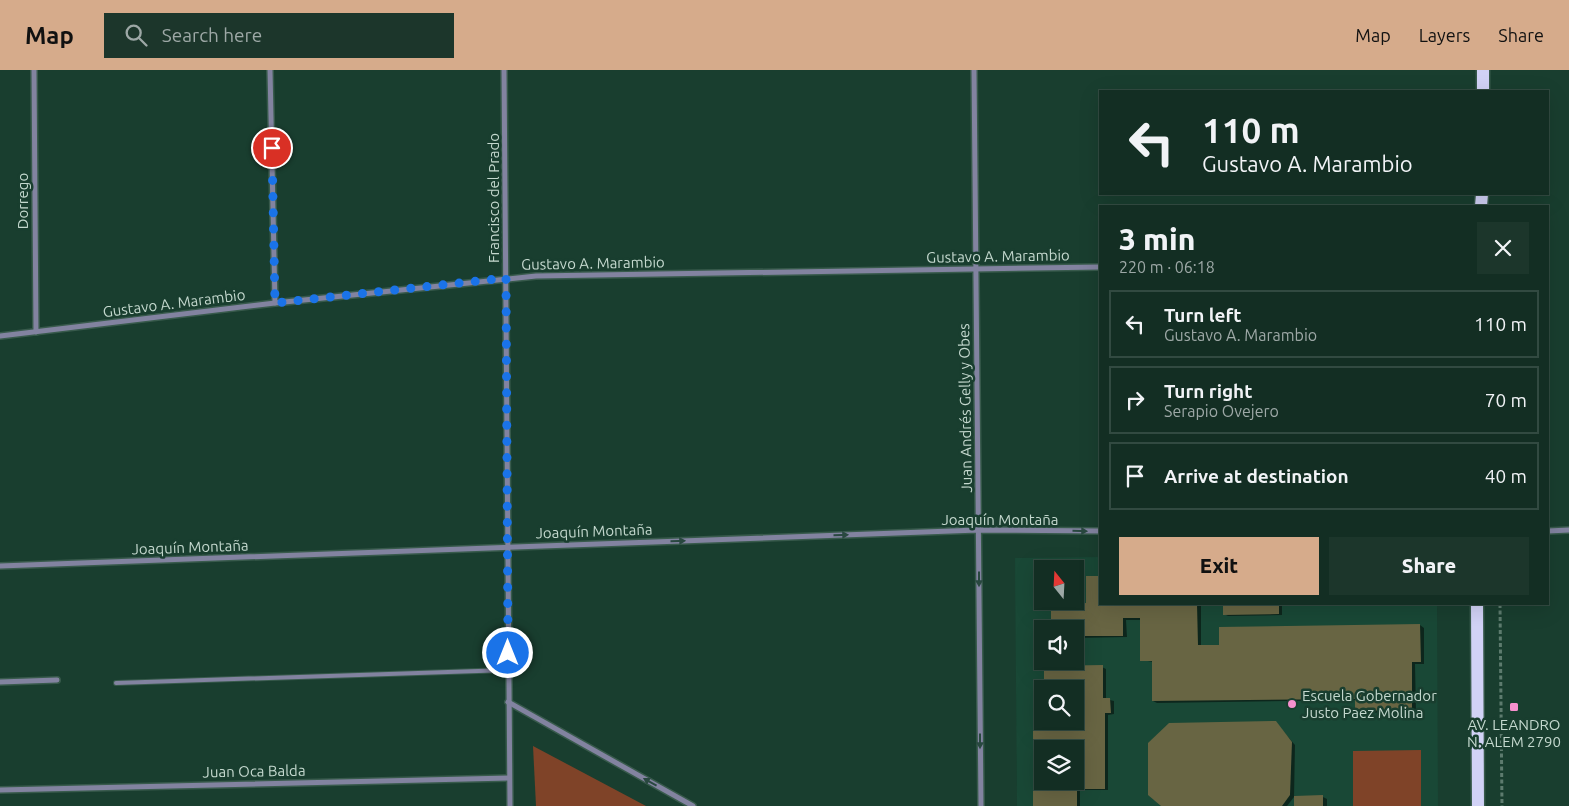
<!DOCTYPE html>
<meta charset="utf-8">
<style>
:root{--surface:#132e23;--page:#1c362b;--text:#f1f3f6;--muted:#9da8a6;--line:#324a41;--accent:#d6ab8b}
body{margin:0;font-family:Ubuntu,sans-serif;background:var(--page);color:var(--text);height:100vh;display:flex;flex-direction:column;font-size:19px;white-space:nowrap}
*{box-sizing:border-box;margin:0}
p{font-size:16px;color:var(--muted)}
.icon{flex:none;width:28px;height:28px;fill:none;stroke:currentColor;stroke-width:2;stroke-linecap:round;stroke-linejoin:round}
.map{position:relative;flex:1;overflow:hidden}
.sheet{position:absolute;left:1099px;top:135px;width:450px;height:400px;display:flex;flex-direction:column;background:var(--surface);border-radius:0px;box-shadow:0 5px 20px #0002,0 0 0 1px var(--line)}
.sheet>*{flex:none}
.hud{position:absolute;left:1099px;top:20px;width:450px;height:105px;border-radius:0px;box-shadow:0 5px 20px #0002,0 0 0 1px var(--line);background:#132e23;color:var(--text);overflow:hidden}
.needle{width:32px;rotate:342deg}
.controls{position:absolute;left:1034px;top:490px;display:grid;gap:10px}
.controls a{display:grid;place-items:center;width:50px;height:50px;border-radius:0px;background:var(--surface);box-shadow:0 5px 20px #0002,0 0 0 1px var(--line);font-size:25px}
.pin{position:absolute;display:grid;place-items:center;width:42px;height:42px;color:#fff;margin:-21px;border:2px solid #fff;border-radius:50%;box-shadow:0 1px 5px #0007}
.me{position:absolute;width:55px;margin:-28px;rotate:0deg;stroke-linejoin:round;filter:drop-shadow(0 0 4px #0008)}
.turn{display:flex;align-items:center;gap:18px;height:105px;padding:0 20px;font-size:22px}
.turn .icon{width:65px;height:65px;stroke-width:2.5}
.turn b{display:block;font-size:35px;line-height:42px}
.round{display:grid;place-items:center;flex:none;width:52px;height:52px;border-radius:0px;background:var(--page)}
.summary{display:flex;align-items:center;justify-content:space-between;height:85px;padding:0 20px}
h1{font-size:30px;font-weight:800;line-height:38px}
.button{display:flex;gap:10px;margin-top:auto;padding:10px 20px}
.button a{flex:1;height:58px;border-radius:0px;background:var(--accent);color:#111;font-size:20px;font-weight:800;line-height:58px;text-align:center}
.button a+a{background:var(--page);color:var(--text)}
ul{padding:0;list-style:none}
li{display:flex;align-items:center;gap:15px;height:68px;margin:0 10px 8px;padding:0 10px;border:2px solid var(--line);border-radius:0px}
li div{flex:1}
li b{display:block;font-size:19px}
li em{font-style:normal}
header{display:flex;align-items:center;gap:30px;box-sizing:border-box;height:70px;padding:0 25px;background:var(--accent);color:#111}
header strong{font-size:24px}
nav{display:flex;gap:28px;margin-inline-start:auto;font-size:18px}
.search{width:350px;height:45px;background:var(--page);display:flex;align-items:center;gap:12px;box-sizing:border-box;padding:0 18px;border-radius:0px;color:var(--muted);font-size:19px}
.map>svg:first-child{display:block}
.built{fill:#194836;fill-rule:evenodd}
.green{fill:#7f4328}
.shadow{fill:#0007;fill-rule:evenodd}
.building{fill:#686543;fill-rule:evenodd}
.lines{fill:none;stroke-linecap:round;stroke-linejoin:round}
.lane-casing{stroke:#385a4c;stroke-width:6}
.street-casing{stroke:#385a4c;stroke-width:8}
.primary-casing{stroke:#385a4c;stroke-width:15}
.path{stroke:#5d7b6e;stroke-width:3;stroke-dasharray:4 2.5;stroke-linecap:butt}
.lane{stroke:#8283a0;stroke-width:4}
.street{stroke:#8283a0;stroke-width:5}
.primary{stroke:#d1d2f6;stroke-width:12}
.oneway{fill:#294840}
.route{stroke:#1a73e8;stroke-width:9;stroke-dasharray:0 16.2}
.poi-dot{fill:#f790ce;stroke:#193e2f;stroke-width:2}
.labels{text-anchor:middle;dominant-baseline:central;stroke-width:5;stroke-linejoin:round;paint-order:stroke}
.street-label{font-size:15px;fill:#c4d8ce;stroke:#193e2f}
.poi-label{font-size:15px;fill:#c4d8ce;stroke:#193e2f;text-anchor:start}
</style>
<header>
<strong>Map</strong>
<div class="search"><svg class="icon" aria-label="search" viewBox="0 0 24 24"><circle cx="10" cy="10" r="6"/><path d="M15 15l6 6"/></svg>Search here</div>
<nav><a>Map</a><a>Layers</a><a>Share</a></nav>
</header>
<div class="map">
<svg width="1569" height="736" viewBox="0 0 1569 736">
<rect width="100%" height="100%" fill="#193e2f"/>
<path class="built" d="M1100 487V534H1437L1438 736H1017L1015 488ZM1042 499H1075V531H1042ZM1042 559H1075V591H1042ZM1042 619H1075V651H1042ZM1042 679H1075V711H1042Z"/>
<g class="green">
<polygon points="533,676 646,736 536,736"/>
<polygon points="1421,680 1421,736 1353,736 1353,681"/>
</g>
<g class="shadow">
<polygon points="1100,507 1100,534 1201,534 1201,576 1221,576 1420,555 1424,558 1424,594 1415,594 1416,642 1360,643 1356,641 1356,630 1157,633 1153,631 1153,592 1142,590 1141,550 1126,550 1127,567 1075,568 1075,559"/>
<polygon points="1224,534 1282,534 1282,545 1228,546 1224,544"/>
<path d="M1102 597 1106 599V629L1114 631V644L1108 645V720H1080V736H1034V627H1042V651H1075ZM1042 679H1075V711H1042Z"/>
<polygon points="1276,653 1295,675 1294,727 1287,736 1163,736"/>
<polygon points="1323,727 1327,729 1327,736 1295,736"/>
</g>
<g class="building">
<polygon points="1086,506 1100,506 1100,534 1197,534 1198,575 1219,575 1219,557 1420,554 1421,592 1412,592 1412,640 1355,641 1355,629 1152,631 1152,591 1140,591 1140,548 1123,548 1123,566 1075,566 1075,559 1051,559 1051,534 1086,533"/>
<polygon points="1223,534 1279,534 1279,544 1223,545"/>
<path d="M1103 595V628H1110L1111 643H1105V719H1077V736H1033V626H1042V651H1075V619H1044V596ZM1042 679H1075V711H1042Z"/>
<polygon points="1276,651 1292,672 1290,725 1282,736 1161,736 1148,725 1148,673 1169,653"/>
<polygon points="1323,725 1323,736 1294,736 1294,726"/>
</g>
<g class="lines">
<g class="lane-casing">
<polyline id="lane" points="116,613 508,600"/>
</g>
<g class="street-casing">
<g id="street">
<polyline points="34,0 36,262"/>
<polyline points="270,0 275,233"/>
<polyline points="504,0 510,736"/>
<polyline points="974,0 981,736"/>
<polyline points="0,266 275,233 536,206 1100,197"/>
<polyline points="1548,461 1569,460"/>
<polyline points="0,496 978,460 1100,461"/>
<polyline points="0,612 57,610"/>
<polyline points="508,632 693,736"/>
<polyline points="0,720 509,708"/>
</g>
</g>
<g class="primary-casing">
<g id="primary">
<polyline points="1483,21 1483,0"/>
<polyline points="1481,136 1482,124"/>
<polyline points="1477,534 1478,736"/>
</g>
</g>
<polyline class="path" points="1500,534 1502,736"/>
<use href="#lane" class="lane"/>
<use href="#street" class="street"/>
<use href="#primary" class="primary"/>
</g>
<defs><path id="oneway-solid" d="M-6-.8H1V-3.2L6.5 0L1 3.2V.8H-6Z" transform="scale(1.25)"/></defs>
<g class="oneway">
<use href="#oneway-solid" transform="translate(1080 461) rotate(1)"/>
<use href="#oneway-solid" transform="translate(841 465) rotate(-2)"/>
<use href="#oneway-solid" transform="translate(678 471) rotate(-2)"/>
<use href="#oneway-solid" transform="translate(979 509) rotate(90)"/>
<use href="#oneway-solid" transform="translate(980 671) rotate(90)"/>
<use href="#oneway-solid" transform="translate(650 712) rotate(-151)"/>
</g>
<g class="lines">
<polyline class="route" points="272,78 275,233 506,208 508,583"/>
</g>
<g class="poi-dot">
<circle cx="1292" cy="634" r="5"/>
<rect x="1509" y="632" width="10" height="10" rx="2.5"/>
</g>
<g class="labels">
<g class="street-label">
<text transform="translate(493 128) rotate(-90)">Francisco del Prado</text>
<text transform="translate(22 131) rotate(-90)">Dorrego</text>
<text transform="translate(998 186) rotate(-1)">Gustavo A. Marambio</text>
<text transform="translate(593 193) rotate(-1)">Gustavo A. Marambio</text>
<text transform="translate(174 233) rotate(-7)">Gustavo A. Marambio</text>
<text transform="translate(965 338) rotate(-91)">Juan Andrés Gelly y Obes</text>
<text x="1000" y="449">Joaquín Montaña</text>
<text transform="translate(594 461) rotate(-2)">Joaquín Montaña</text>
<text transform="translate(190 477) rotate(-2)">Joaquín Montaña</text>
<text transform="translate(254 701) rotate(-1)">Juan Oca Balda</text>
</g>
<g class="poi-label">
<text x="1302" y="625">Escuela Gobernador<tspan x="1302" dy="17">Justo Paez Molina</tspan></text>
<text x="1514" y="654" text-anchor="middle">AV. LEANDRO<tspan x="1514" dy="17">N. ALEM 2790</tspan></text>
</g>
</g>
</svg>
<div class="controls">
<a><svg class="needle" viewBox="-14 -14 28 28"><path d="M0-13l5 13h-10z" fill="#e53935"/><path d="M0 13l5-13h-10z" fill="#9da8a6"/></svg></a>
<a><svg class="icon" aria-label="sound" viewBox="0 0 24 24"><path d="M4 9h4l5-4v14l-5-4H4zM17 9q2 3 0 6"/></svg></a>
<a><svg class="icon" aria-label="search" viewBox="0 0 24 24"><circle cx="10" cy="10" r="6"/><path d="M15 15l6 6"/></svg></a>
<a><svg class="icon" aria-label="layers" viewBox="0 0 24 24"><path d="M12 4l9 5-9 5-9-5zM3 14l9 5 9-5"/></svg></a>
</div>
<div class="pin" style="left:272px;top:78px;background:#d93025"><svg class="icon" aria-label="arrive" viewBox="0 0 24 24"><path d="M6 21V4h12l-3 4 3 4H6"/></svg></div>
<svg class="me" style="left:508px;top:583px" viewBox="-20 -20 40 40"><circle r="17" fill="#1a73e8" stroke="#fff" stroke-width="3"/><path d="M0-11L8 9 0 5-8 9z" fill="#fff"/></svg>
<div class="hud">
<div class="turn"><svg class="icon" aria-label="left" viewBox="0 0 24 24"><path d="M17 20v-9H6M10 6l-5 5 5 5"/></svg><div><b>110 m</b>Gustavo A. Marambio</div></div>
</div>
<section class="sheet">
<div class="summary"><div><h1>3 min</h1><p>220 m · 06:18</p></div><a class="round"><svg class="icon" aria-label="close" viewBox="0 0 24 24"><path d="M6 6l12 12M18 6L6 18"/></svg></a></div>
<ul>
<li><svg class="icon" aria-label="left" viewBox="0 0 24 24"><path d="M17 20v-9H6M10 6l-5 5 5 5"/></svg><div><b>Turn left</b><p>Gustavo A. Marambio</p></div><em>110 m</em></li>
<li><svg class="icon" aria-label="right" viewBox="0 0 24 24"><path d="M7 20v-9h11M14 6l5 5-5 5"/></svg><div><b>Turn right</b><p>Serapio Ovejero</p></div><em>70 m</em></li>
<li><svg class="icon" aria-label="arrive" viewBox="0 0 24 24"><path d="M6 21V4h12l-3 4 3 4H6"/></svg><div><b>Arrive at destination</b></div><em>40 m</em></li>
</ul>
<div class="button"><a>Exit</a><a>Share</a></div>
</section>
</div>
